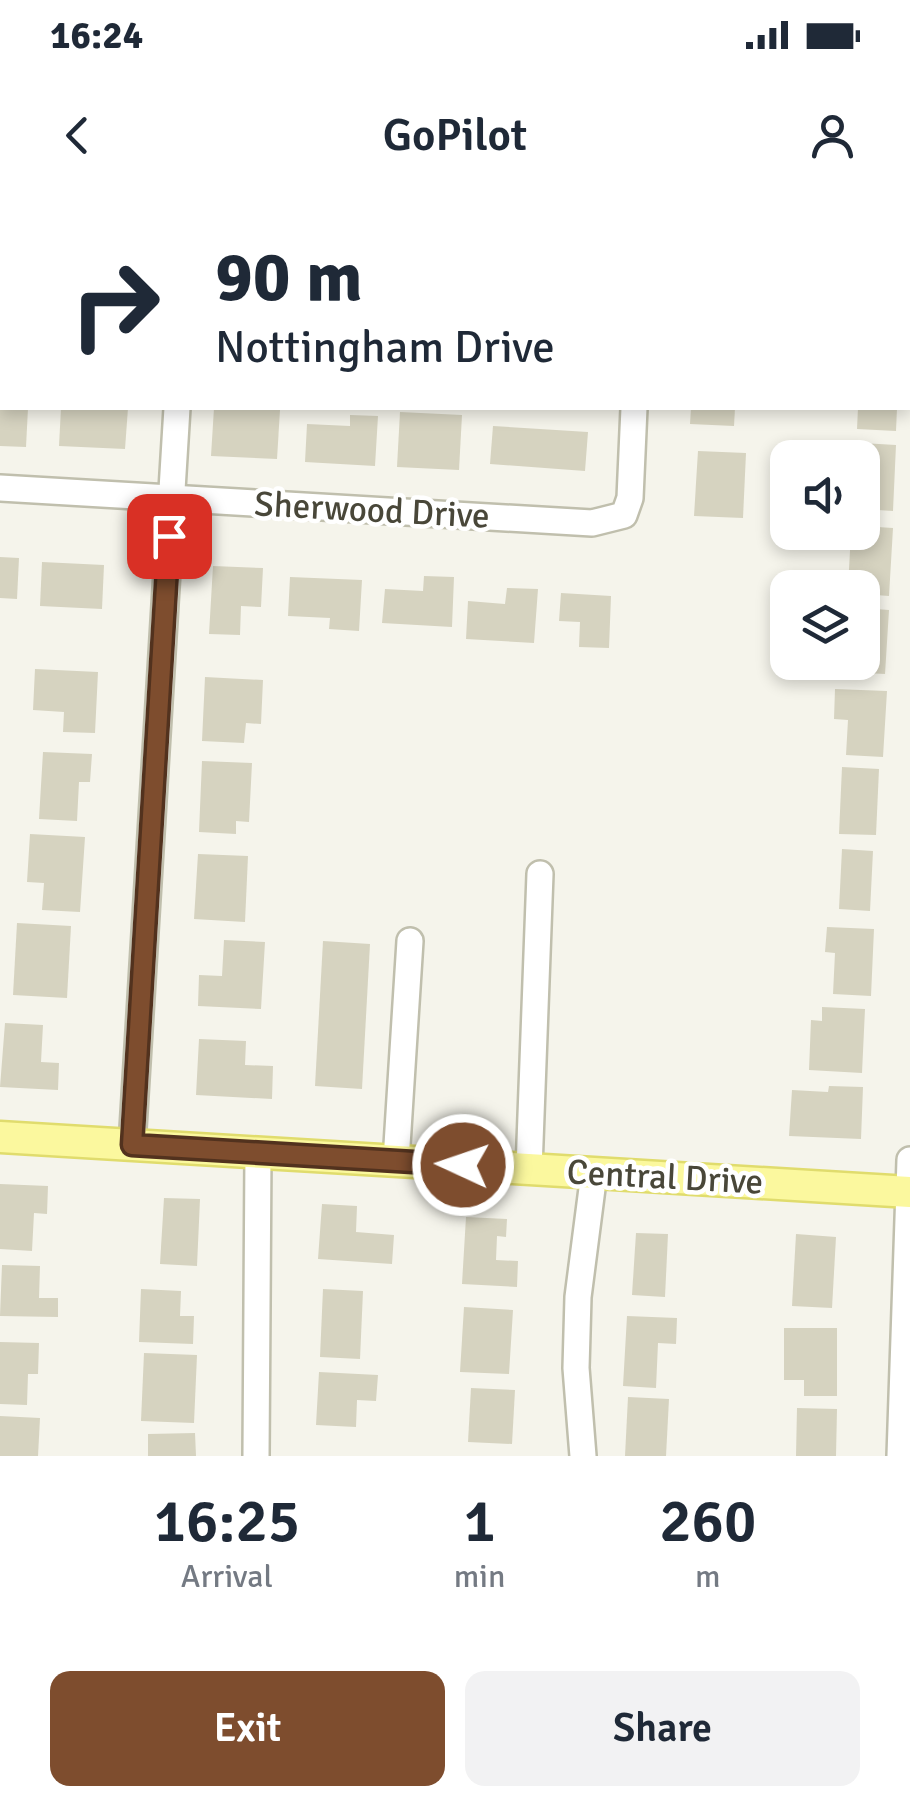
<!DOCTYPE html>
<style>
:root{--surface:#fff;--page:#f2f2f3;--text:#1f2937;--muted:#747a83;--accent:#7e4d2e}
body{margin:0;font-family:Signika,sans-serif;background:var(--page);color:var(--text);height:100vh;display:flex;flex-direction:column;font-size:38px;white-space:nowrap}
*{box-sizing:border-box;margin:0}
p{font-size:32px;color:var(--muted)}
.icon{flex:none;width:55px;height:55px;fill:none;stroke:currentColor;stroke-width:2;stroke-linecap:round;stroke-linejoin:round}
.map{position:relative;height:1256px;overflow:hidden}
.side{display:flex;flex-direction:column;background:var(--surface);flex:1}
.side>*{flex:none}
.banner{position:absolute;left:0px;top:0px;width:910px;height:210px;box-shadow:0 5px 15px #0003;background:#fff;color:var(--text);overflow:hidden}
.tools{position:absolute;left:770px;top:240px;display:grid;gap:20px}
.tools a{display:grid;place-items:center;width:110px;height:110px;border-radius:20px;background:var(--surface);box-shadow:0 5px 15px #0003;font-size:50px}
.pin{position:absolute;display:grid;place-items:center;width:85px;height:85px;color:#fff;margin:-42px;border-radius:20px;box-shadow:0 5px 15px #0006}
.me{position:absolute;width:110px;margin:-55px;rotate:273deg;stroke-linejoin:round;filter:drop-shadow(0 0 8px #0008)}
.turn{display:flex;align-items:center;gap:35px;height:210px;padding:0 50px;font-size:45px}
.turn .icon{width:130px;height:130px;stroke-width:2.5}
.turn b{display:block;font-size:70px;line-height:85px}
.eta{display:flex;justify-content:space-evenly;align-items:center;height:170px;text-align:center}
.eta b{font-size:60px;font-weight:600;line-height:70px}
.cta{display:flex;gap:20px;margin-top:auto;padding:20px 50px}
.cta a{flex:1;height:115px;border-radius:20px;background:var(--accent);color:#fff;font-size:40px;font-weight:600;line-height:115px;text-align:center}
.cta a+a{background:var(--page);color:var(--text)}
.status{display:flex;justify-content:space-between;align-items:center;height:70px;padding:0 50px;background:var(--surface);direction:ltr}
.status svg{height:28px;fill:currentColor}
header{display:flex;justify-content:space-between;align-items:center;height:130px;padding:0 50px;background:var(--surface);font-size:45px;font-weight:600}
.map>svg:first-child{display:block}
.building{fill:#d6d3c0}
.lines{fill:none;stroke-linecap:round;stroke-linejoin:round}
.minor-casing{stroke:#c0bfad;stroke-width:30}
.major-casing{stroke:#e0dc6d;stroke-width:35}
.minor{stroke:#fff;stroke-width:25}
.major{stroke:#fbf89e;stroke-width:30}
.route-casing{stroke:#52321e;stroke-width:25}
.route{stroke:#7e4d2e;stroke-width:18}
.labels{text-anchor:middle;dominant-baseline:central;stroke-width:9;stroke-linejoin:round;paint-order:stroke}
.street-label{font-size:35px;fill:#494739;stroke:#fff}
</style>
<div class="status"><b>16:24</b><svg viewBox="0 0 49 12"><path d="M0 12V9h3v3zM5 12V6h3v6zM10 12V3h3v9zM15 12V0h3v12zM26 1h20v11H26zM47 4h2v5h-2z"/></svg></div>
<header><svg class="icon" aria-label="back" viewBox="0 0 24 24"><path d="M15 5l-7 7 7 7"/></svg>GoPilot<svg class="icon" aria-label="person" viewBox="0 0 24 24"><circle cx="12" cy="8" r="4"/><path d="M4 21q1-7 8-7t8 7"/></svg></header>
<div class="map">
<svg width="910" height="1256" viewBox="0 0 910 1256">
<rect width="100%" height="100%" fill="#f5f4eb"/>
<g class="building">
<polygon points="0,208 28,208 26,247 0,246"/>
<polygon points="61,208 128,208 125,249 59,246"/>
<polygon points="214,208 280,210 277,259 211,256"/>
<polygon points="691,208 735,208 734,226 690,224"/>
<polygon points="858,208 897,208 896,231 857,229"/>
<polygon points="400,212 462,215 459,270 397,267"/>
<polygon points="350,215 378,216 375,266 305,262 307,224 350,226"/>
<polygon points="493,226 588,232 585,271 490,264"/>
<polygon points="845,242 896,245 893,311 862,309 862,258 844,258"/>
<polygon points="698,251 746,253 743,318 694,316"/>
<polygon points="862,326 893,328 889,396 862,394 862,388 848,388 851,332 862,332"/>
<polygon points="0,357 19,358 17,399 0,398"/>
<polygon points="42,362 104,365 102,409 40,406"/>
<polygon points="213,366 263,368 261,407 241,406 240,435 209,434"/>
<polygon points="424,376 454,377 452,427 382,423 385,389 423,391"/>
<polygon points="290,377 362,380 359,431 329,429 330,418 288,416"/>
<polygon points="507,388 538,389 534,443 466,439 468,401 505,404"/>
<polygon points="561,393 611,396 609,448 579,447 580,422 559,421"/>
<polygon points="862,408 889,410 885,474 825,471 826,462 862,462"/>
<polygon points="35,469 98,472 95,533 63,532 64,512 33,510"/>
<polygon points="205,477 263,480 261,524 246,523 244,543 202,541"/>
<polygon points="835,489 887,491 883,557 846,555 848,520 834,519"/>
<polygon points="43,552 92,554 90,582 79,582 77,621 39,619"/>
<polygon points="202,561 252,563 249,622 236,621 236,634 199,632"/>
<polygon points="842,567 879,569 876,635 839,634"/>
<polygon points="30,634 85,637 80,712 42,710 44,683 27,682"/>
<polygon points="842,649 873,651 870,711 839,709"/>
<polygon points="198,654 248,656 245,722 194,719"/>
<polygon points="17,723 71,726 67,798 13,795"/>
<polygon points="827,727 874,729 871,796 833,794 835,753 825,752"/>
<polygon points="224,740 265,742 261,809 198,806 199,775 222,776"/>
<polygon points="323,741 370,744 362,889 315,886"/>
<polygon points="822,807 865,809 862,873 809,870 811,820 822,821"/>
<polygon points="5,823 43,825 41,862 59,863 58,890 0,887"/>
<polygon points="199,839 246,841 245,865 273,866 272,899 196,895"/>
<polygon points="829,886 863,887 861,939 789,936 792,890 828,892"/>
<polygon points="0,984 48,986 47,1014 34,1013 32,1051 0,1049"/>
<polygon points="164,998 200,999 197,1066 160,1064"/>
<polygon points="322,1004 357,1006 356,1032 394,1035 392,1064 318,1059"/>
<polygon points="466,1017 507,1019 506,1037 497,1036 496,1060 518,1061 517,1087 462,1084"/>
<polygon points="636,1033 668,1034 665,1097 632,1095"/>
<polygon points="796,1034 836,1037 832,1108 792,1106"/>
<polygon points="2,1065 40,1066 39,1098 58,1098 58,1117 0,1116"/>
<polygon points="141,1089 181,1091 180,1116 194,1116 193,1144 139,1142"/>
<polygon points="323,1089 363,1091 360,1159 320,1157"/>
<polygon points="464,1107 513,1110 509,1174 460,1172"/>
<polygon points="627,1116 677,1118 676,1144 658,1143 656,1188 623,1186"/>
<polygon points="784,1128 837,1128 837,1196 804,1196 804,1180 784,1180"/>
<polygon points="0,1142 39,1143 38,1174 28,1174 27,1205 0,1204"/>
<polygon points="144,1153 197,1155 194,1223 141,1221"/>
<polygon points="319,1172 378,1175 376,1201 357,1200 356,1227 316,1225"/>
<polygon points="471,1188 515,1190 512,1244 468,1242"/>
<polygon points="628,1197 669,1199 666,1256 625,1256"/>
<polygon points="797,1208 837,1209 836,1256 796,1256"/>
<polygon points="0,1216 40,1218 38,1256 0,1256"/>
<polygon points="195,1233 196,1256 148,1256 148,1234"/>
</g>
<g class="lines">
<g class="minor-casing">
<g id="minor">
<polyline points="542,0 605,2"/>
<polyline points="189,2 189,0"/>
<polyline points="645,2 645,0"/>
<polyline points="0,288 592,323 624,315 630,298 634,208"/>
<polyline points="132,945 177,208"/>
<polyline points="396,961 410,741"/>
<polyline points="529,969 540,674"/>
<polyline points="256,1256 258,953"/>
<polyline points="583,1256 576,1168 578,1097 594,973"/>
<polyline points="900,1256 910,960"/>
</g>
</g>
<g class="major-casing">
<polyline id="major" points="0,937 910,992"/>
</g>
<use href="#minor" class="minor"/>
<use href="#major" class="major"/>
</g>
<g class="lines">
<g class="route-casing">
<polyline id="route" points="169,336 132,945 463,965"/>
</g>
<use href="#route" class="route"/>
</g>
<g class="labels">
<g class="street-label">
<text transform="translate(372 310) rotate(3)">Sherwood Drive</text>
<text transform="translate(665 977) rotate(3)">Central Drive</text>
</g>
</g>
</svg>
<div class="tools">
<a><svg class="icon" aria-label="sound" viewBox="0 0 24 24"><path d="M4 9h4l5-4v14l-5-4H4zM17 9q2 3 0 6"/></svg></a>
<a><svg class="icon" aria-label="layers" viewBox="0 0 24 24"><path d="M12 4l9 5-9 5-9-5zM3 14l9 5 9-5"/></svg></a>
</div>
<div class="pin" style="left:169px;top:336px;background:#d93025"><svg class="icon" aria-label="arrive" viewBox="0 0 24 24"><path d="M6 21V4h12l-3 4 3 4H6"/></svg></div>
<svg class="me" style="left:463px;top:965px" viewBox="-20 -20 40 40"><circle r="17" fill="#7e4d2e" stroke="#fff" stroke-width="3"/><path d="M0-11L8 9 0 5-8 9z" fill="#fff"/></svg>
<div class="banner">
<div class="turn"><svg class="icon" aria-label="right" viewBox="0 0 24 24"><path d="M7 20v-9h11M14 6l5 5-5 5"/></svg><div><b>90 m</b>Nottingham Drive</div></div>
</div>
</div>
<section class="side">
<div class="eta">
<div><b>16:25</b><p>Arrival</p></div>
<div><b>1</b><p>min</p></div>
<div><b>260</b><p>m</p></div>
</div>
<div class="cta"><a>Exit</a><a>Share</a></div>
</section>
